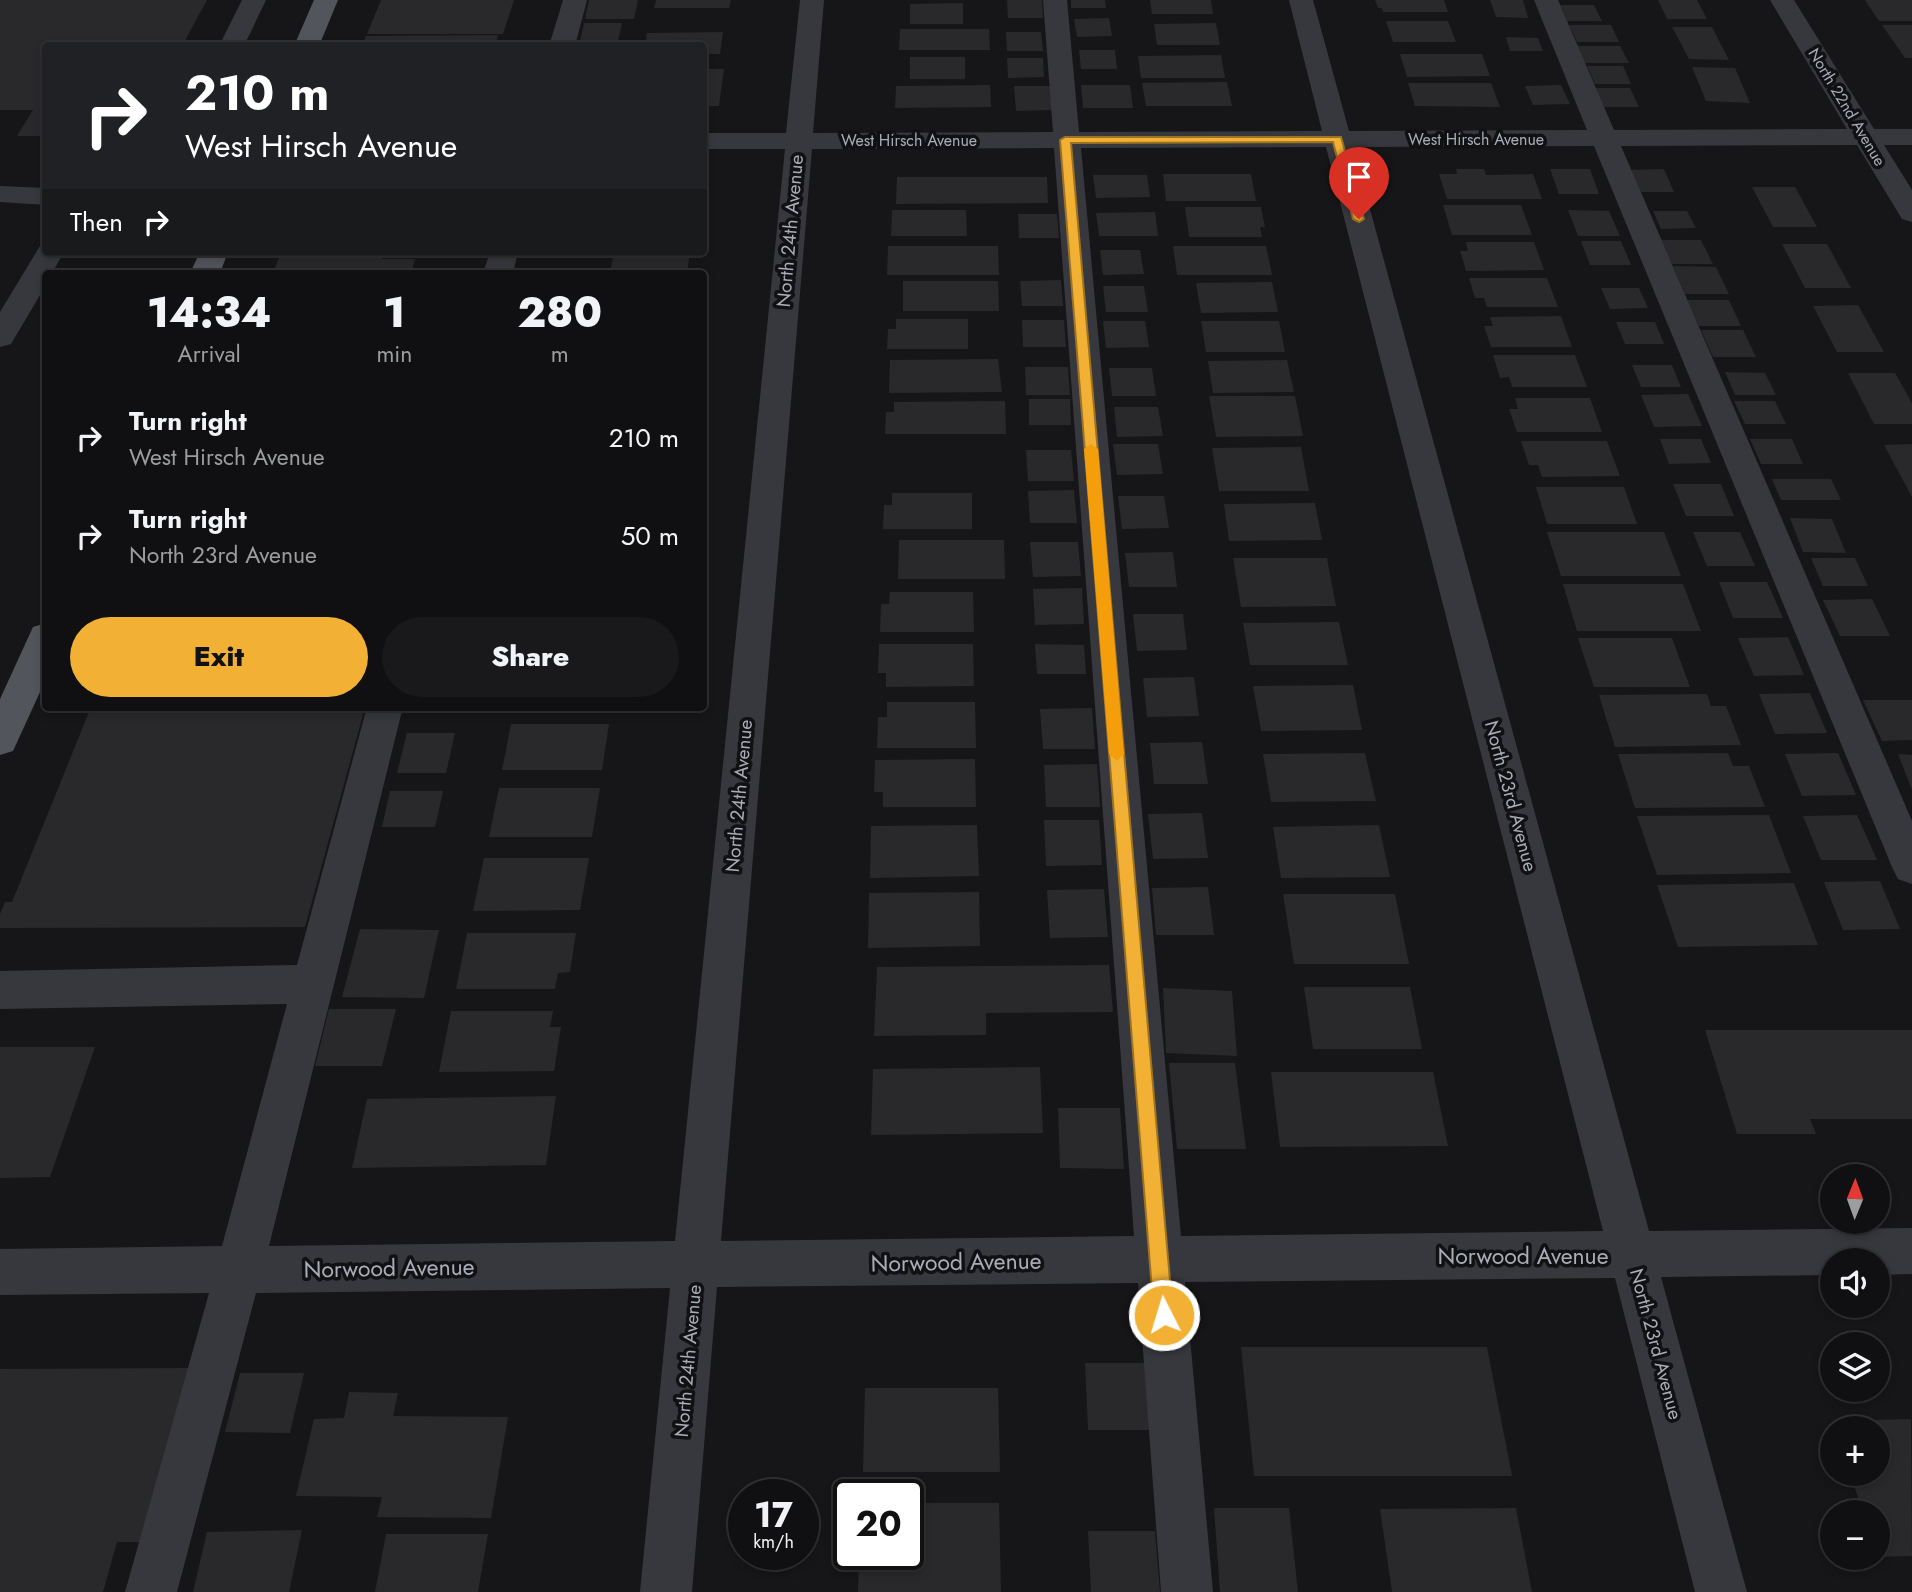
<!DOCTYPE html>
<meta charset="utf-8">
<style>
:root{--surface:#101012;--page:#19191b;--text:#f1f3f6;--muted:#9c9d9f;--line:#303032;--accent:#f2b134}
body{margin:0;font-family:Jost,sans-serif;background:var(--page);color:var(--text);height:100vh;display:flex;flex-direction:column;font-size:26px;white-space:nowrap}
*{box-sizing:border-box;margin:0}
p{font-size:23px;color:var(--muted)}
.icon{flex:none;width:38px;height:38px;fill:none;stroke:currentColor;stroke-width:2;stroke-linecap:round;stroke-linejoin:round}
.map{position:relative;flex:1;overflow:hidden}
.drawer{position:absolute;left:42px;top:270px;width:665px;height:441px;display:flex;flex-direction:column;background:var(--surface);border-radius:7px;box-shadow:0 4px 10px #0003,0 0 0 2px var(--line)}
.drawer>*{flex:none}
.hud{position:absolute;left:42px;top:42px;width:665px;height:214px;border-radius:7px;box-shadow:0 4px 10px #0003,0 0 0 2px var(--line);background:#202124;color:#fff;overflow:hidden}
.needle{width:46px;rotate:1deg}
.fabs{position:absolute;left:1820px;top:1164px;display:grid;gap:14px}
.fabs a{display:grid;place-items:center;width:70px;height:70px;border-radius:50%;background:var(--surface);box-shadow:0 4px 10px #0003,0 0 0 2px var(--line);font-size:35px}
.speed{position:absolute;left:728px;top:1479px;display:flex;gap:14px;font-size:35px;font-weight:700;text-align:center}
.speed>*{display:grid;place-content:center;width:91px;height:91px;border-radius:50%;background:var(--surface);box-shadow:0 4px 10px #0003,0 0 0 2px var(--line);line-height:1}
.speed small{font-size:18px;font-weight:400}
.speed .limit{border:4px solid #111;border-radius:10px;background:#fff;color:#111}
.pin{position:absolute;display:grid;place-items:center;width:60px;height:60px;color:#fff;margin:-72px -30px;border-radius:50% 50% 50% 0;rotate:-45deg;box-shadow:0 0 7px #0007}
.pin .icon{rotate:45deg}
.me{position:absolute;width:77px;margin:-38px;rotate:355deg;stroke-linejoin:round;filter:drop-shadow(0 0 5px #0008)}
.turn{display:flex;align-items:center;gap:24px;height:147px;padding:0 28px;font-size:32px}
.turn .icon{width:91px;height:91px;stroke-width:2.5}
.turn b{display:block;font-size:49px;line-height:60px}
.then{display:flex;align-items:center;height:66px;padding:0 28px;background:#0003;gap:14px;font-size:26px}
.eta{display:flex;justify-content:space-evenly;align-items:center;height:119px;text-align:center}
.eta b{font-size:42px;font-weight:800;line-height:49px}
.primary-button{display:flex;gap:14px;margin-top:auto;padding:14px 28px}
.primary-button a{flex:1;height:80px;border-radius:42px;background:var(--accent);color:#111;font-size:28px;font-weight:800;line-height:80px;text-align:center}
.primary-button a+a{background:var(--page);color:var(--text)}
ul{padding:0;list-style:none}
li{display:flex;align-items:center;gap:21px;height:98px;padding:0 28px}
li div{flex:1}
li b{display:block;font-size:26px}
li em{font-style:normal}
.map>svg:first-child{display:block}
.building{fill:#29292c}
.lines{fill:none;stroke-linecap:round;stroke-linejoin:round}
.minor{fill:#37383d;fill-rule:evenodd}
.major{fill:#53555c;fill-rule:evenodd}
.route{fill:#f2b134;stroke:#9d7322;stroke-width:2}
.slow{fill:#f59e0b}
.labels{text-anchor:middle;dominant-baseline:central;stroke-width:7;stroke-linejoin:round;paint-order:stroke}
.far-street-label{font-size:16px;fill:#a8adb8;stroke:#111113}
.street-label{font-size:19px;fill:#a8adb8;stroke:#111113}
.near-street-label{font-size:23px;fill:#a8adb8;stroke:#111113}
</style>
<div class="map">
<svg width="1912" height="1592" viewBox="0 0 1912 1592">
<rect width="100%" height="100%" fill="#161618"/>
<g class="building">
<polygon points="0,0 207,0 182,46 46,46 46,136 17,136 33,110 0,110"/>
<polygon points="381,0 514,0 503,34 367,34"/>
<polygon points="589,0 638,0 634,19 585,19"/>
<polygon points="656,0 731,0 729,8 654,8"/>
<polygon points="1007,0 1042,0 1043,18 1008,18"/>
<polygon points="1071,0 1105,0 1106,8 1071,8"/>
<polygon points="1150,0 1211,0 1213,14 1152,14"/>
<polygon points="1375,0 1444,0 1448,12 1383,12 1382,8 1378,8"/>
<polygon points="1490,0 1523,0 1528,18 1496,17"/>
<polygon points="1658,0 1697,0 1707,19 1667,19"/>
<polygon points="1865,0 1912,0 1912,21 1879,21"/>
<polygon points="963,3 963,24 910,24 910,4"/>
<polygon points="1560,5 1594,5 1602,21 1567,21"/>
<polygon points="1109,18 1112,36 1077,37 1074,19"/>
<polygon points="1386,21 1448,21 1456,42 1393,42"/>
<polygon points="584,23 622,23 617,46 579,46"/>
<polygon points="1216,23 1220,45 1157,45 1154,24"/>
<polygon points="1569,25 1611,25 1619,42 1577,42"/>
<polygon points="1882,25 1912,25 1912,58 1905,58"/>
<polygon points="1672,27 1712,27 1729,60 1689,59"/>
<polygon points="900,29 989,29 990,50 899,50"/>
<polygon points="723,32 720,54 704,54 704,46 645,46 647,33"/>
<polygon points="1006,32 1041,32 1043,51 1007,51"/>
<polygon points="498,35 495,46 362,46 366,36"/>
<polygon points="1506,37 1538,38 1543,51 1510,51"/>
<polygon points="1577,46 1620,46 1629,63 1585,63"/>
<polygon points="1079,50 1115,50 1117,69 1081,69"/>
<polygon points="1400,54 1482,54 1490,76 1407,77"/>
<polygon points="1221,55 1225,78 1141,78 1138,56"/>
<rect x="910" y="57" width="55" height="22"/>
<polygon points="1007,58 1043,58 1044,77 1008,78"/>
<polygon points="1587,66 1623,66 1631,84 1595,84"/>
<polygon points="1692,67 1735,68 1750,103 1706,101"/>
<polygon points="704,69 724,69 719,106 704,106"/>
<polygon points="1227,82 1232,106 1146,106 1142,83"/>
<polygon points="1408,83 1491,83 1500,107 1415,106"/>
<polygon points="990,85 991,107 895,108 896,86"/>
<polygon points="1081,85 1130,85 1133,108 1083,108"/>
<polygon points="1561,85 1570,104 1533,105 1525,86"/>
<polygon points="1014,86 1050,86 1052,110 1016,111"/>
<polygon points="1594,88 1630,88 1639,107 1602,107"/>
<polygon points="1456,169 1484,169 1486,175 1533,174 1542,199 1447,199 1439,174 1457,174"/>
<polygon points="1550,169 1590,169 1599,194 1559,194"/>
<polygon points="1664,169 1674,192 1636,192 1626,170"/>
<polygon points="1163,174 1251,174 1256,201 1166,201"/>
<polygon points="1093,175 1147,175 1150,197 1096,198"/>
<polygon points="897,177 1047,177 1048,203 896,204"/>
<polygon points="1752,187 1795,187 1817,227 1773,227"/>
<polygon points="1443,205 1521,205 1532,235 1452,235"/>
<polygon points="1185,207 1261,207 1265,227 1260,227 1262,237 1189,237"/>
<polygon points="892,210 966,210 967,236 891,236"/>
<polygon points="1568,210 1609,211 1620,236 1578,236"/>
<polygon points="1653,211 1687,211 1696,228 1661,229"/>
<polygon points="1155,212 1158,236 1099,236 1096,213"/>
<polygon points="1018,214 1057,214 1059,238 1019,238"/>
<polygon points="1661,240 1701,240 1713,264 1672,264"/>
<polygon points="1581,241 1621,241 1631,265 1590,265"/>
<polygon points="1466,242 1534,242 1544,270 1466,271 1460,251 1468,251"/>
<polygon points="1782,244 1827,244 1851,288 1805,288"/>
<polygon points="888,246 998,246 999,275 887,275"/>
<polygon points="1173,246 1266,246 1272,275 1177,275"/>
<polygon points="1100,250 1140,250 1144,274 1103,275"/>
<polygon points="281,252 385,252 382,259 415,259 411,273 273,273"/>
<polygon points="614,252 690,252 687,273 610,273"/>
<polygon points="1673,266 1716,267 1729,294 1685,294"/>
<polygon points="1469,278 1547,278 1558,307 1487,307 1484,298 1475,298"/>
<polygon points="1061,280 1063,306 1022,306 1020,281"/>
<polygon points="903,281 998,281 999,311 903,311"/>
<polygon points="1272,282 1278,312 1201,313 1196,283"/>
<polygon points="1103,286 1144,286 1148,312 1106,312"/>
<polygon points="1601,288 1639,288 1648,308 1610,309"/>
<polygon points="1687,300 1729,300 1741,326 1699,326"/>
<polygon points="1858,305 1884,352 1837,352 1813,306"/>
<polygon points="1561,316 1572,347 1491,347 1484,326 1493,326 1490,317"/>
<polygon points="896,319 968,319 968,349 887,349 888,329 896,329"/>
<polygon points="1022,320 1064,320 1066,347 1023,347"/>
<polygon points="1103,321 1145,321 1149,347 1106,348"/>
<polygon points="1201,321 1279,321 1285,352 1206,352"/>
<polygon points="1616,322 1655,322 1664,344 1625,344"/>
<polygon points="1701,330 1743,330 1756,357 1713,357"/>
<polygon points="1493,355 1575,355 1587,387 1512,387 1509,377 1500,378"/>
<polygon points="998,359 1002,392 889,393 890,360"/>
<polygon points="1287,360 1294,392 1213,393 1208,361"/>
<polygon points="1632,365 1672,365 1681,387 1641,387"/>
<polygon points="1025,367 1068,367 1070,395 1026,395"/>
<polygon points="1109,368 1152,368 1156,396 1112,396"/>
<polygon points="1725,372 1765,373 1776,395 1735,395"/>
<polygon points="1848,373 1895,373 1912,403 1912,424 1874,424"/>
<polygon points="1688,394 1702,426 1654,427 1641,395"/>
<polygon points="1209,396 1295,396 1303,436 1216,437"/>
<polygon points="1515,398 1590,398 1602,432 1517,432 1509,409 1518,409"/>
<polygon points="1029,399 1070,399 1071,425 1029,425"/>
<polygon points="1005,401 1006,434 885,434 886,412 894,412 894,402"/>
<polygon points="1734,401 1775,401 1786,424 1745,424"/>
<polygon points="1114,407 1158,407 1163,436 1117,437"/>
<polygon points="1660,439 1701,439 1711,463 1669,464"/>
<polygon points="1750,439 1792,439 1803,464 1761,464"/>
<polygon points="1521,441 1607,441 1620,476 1542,477 1538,465 1529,465"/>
<polygon points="1113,444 1158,444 1163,474 1117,475"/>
<polygon points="1912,444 1912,497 1884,445"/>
<polygon points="1301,447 1309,491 1219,491 1212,448"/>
<polygon points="1026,450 1071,450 1074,481 1028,481"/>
<polygon points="1772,479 1831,479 1841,500 1781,500"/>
<polygon points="1673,484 1721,484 1734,516 1686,516"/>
<polygon points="1536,487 1624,487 1637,524 1547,524"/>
<polygon points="1074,490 1077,523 1030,523 1028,491"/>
<polygon points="892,493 972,493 972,529 883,529 884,505 892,505"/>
<polygon points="1118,496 1164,496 1169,528 1122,529"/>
<polygon points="1315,503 1322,540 1229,541 1224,504"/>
<polygon points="1790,518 1832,519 1846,553 1803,552"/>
<polygon points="1547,532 1664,532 1681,576 1561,576"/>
<polygon points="1693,532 1740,532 1755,566 1707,566"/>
<polygon points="899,540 1004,540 1005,579 898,579"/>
<polygon points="1030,542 1078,542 1081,576 1033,577"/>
<polygon points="1173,552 1177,587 1129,587 1125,553"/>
<polygon points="1233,558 1327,558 1336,606 1241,607"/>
<polygon points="1811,558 1855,558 1868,586 1823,586"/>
<polygon points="1719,582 1767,582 1783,618 1733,618"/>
<polygon points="1563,584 1683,584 1701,631 1577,631"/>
<polygon points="1082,588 1084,624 1035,625 1033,589"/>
<polygon points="890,592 973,592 974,632 880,632 881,604 889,604"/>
<polygon points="1872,599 1890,636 1840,636 1823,600"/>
<polygon points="1133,614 1183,614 1187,650 1137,651"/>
<polygon points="1339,622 1348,665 1250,665 1243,623"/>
<polygon points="1788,637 1804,675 1754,676 1738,638"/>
<polygon points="1578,638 1672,638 1690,687 1594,687"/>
<polygon points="879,644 973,644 974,686 886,687 886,673 878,673"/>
<polygon points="1035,644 1084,645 1086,674 1037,674"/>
<polygon points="1194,677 1199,716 1147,717 1143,678"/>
<polygon points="1353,685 1362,730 1261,731 1253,686"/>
<polygon points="1810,693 1827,733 1775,734 1759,694"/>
<polygon points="1707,694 1711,706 1726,706 1741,745 1615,747 1599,695"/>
<polygon points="1863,700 1912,700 1912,740 1882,741"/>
<polygon points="887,702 975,702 976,748 877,748 878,717 887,717"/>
<polygon points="91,707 365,707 305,927 0,928 0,914 5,902 12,902"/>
<polygon points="1092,708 1095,749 1043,749 1040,709"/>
<polygon points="511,724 609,724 602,770 502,770"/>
<polygon points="407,733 455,733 446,773 397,773"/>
<polygon points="1202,742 1208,784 1154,784 1150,743"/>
<polygon points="1365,753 1376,801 1271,802 1263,754"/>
<polygon points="1728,753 1733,766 1749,766 1765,807 1635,808 1618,754"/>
<polygon points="1838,753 1856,795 1802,796 1785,754"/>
<polygon points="1898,754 1912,755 1912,790"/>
<polygon points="975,759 976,807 883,807 883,792 874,792 875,760"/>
<polygon points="1097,764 1100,807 1046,807 1044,765"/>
<polygon points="499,788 600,788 592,837 489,837"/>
<polygon points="390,791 443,791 435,827 382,827"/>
<polygon points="1202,813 1208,858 1153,859 1148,814"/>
<polygon points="1769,815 1791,873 1657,875 1637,816"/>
<polygon points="1857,815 1877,860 1821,860 1803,816"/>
<polygon points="1044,820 1099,820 1102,865 1046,866"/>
<polygon points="977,825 979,876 870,878 871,826"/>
<polygon points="1379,825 1390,877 1281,878 1273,827"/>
<polygon points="484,858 589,858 580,910 473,911"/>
<polygon points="1880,881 1900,929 1843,930 1824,882"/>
<polygon points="1794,883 1818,945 1678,947 1657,885"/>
<polygon points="1208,887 1214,935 1156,935 1152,888"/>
<polygon points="1104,889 1108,937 1050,938 1047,890"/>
<polygon points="979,892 980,946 868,948 869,893"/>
<polygon points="1283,894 1395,894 1409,964 1294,964"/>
<polygon points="360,929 439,930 424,998 342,997"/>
<polygon points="467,933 576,933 570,972 558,973 555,989 456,989"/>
<polygon points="1109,965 1113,1012 986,1013 986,1035 874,1036 877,967"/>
<polygon points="1304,987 1410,987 1422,1049 1313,1049"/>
<polygon points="1163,988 1232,991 1237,1056 1166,1053"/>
<polygon points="329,1009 396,1009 382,1066 315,1066"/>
<polygon points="451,1011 553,1011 550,1027 561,1027 554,1071 439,1072"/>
<polygon points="1705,1030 1912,1030 1912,1119 1810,1119 1816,1134 1737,1134"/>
<polygon points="0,1047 95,1047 50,1177 0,1178"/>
<polygon points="1169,1063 1235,1063 1246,1149 1177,1149"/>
<polygon points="1040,1067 1043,1133 871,1135 873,1069"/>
<polygon points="1271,1072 1433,1072 1448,1146 1280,1147"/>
<polygon points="556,1096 546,1165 352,1168 367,1099"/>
<polygon points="1058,1108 1120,1108 1124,1169 1060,1168"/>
<polygon points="1241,1347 1487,1347 1512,1476 1254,1476"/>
<polygon points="1085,1363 1147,1363 1152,1430 1088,1430"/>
<polygon points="189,1368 142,1542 117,1542 103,1592 0,1592 0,1369"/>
<polygon points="240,1373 304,1373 290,1433 225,1432"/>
<polygon points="865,1388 998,1388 1000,1472 863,1472"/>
<polygon points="349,1392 398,1393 393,1416 508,1417 491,1518 377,1517 382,1497 296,1496 314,1419 344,1418"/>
<polygon points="1911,1419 1912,1556 1878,1557 1878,1512 1863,1512 1850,1474 1878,1474 1878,1428 1835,1428 1833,1421"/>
<polygon points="908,1503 999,1503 1001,1592 858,1592 859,1554 908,1554"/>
<polygon points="1214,1508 1289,1508 1298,1592 1220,1592"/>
<polygon points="1516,1508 1532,1592 1392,1592 1380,1509"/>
<polygon points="302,1530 289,1592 193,1592 207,1532"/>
<polygon points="1088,1531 1155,1531 1160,1592 1091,1592"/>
<polygon points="386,1534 488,1534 478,1592 375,1592"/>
</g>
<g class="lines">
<g class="minor">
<polygon points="242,0 266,0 244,46 219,46"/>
<polygon points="563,0 587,0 575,46 549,46"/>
<path d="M800 0H824L813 133 1053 132 1043 0H1067L1079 132 1322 131 1289 0H1313L1349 131 1587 130 1534 0H1558L1614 130 1847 129 1770 0H1794L1874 129H1912V145H1884L1912 190V222L1902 219 1857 145 1621 146 1912 821V884L1898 879 1892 867 1594 146 1353 147 1649 1231 1912 1228V1274L1878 1275V1260H1832V1275L1661 1277 1747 1592H1695L1615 1278 1185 1282 1213 1592H1161L1138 1283 717 1287 692 1592H640L670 1288 256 1293 177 1592H125L209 1293 0 1295V1249L222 1246 287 1004 0 1009V971L297 965 367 707H403L269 1246 675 1241 785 149H704V133H786ZM1326 147 1603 1231 1181 1236 1081 148ZM1054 148 1134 1236 721 1241 812 149Z"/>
<polygon points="0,186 46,188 46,205 0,202"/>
<polygon points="46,244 46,252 64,252 52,273 46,273 46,285 11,344 0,347 0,312 40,246"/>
<polygon points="490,252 518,252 513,273 483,273"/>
</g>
<g class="major">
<polygon points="314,0 338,0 319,46 294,46"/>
<polygon points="200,252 228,252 220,273 190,273"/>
<polygon points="46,623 46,679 13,751 0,755 0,699 33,627"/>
</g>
</g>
<polygon class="route" points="1065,137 1341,137 1364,219 1359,222 1353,219 1333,142 1071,143 1173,1315 1171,1322 1164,1325 1157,1322 1154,1315 1060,140"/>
<polygon class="slow" points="1091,444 1098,449 1124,754 1117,761 1109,754 1084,449"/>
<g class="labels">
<g class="far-street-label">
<text transform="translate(1847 107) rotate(59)">North 22nd Avenue</text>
<text x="1476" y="139">West Hirsch Avenue</text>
<text x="909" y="140">West Hirsch Avenue</text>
</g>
<g class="street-label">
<text transform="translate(790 231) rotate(-85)">North 24th Avenue</text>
<text transform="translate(739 796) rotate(-85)">North 24th Avenue</text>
<text transform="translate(1511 796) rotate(75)">North 23rd Avenue</text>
<text transform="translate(1656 1344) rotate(75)">North 23rd Avenue</text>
<text transform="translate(688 1361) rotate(-85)">North 24th Avenue</text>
</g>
<g class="near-street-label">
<text x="1523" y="1256">Norwood Avenue</text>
<text transform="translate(956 1262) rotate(-1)">Norwood Avenue</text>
<text transform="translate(389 1268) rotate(-1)">Norwood Avenue</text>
</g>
</g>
</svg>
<div class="fabs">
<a><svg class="needle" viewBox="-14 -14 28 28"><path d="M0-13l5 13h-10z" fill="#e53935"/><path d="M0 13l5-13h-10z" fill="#9c9d9f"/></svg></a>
<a><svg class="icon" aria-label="sound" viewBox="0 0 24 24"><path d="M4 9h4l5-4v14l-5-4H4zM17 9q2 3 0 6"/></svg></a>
<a><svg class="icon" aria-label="layers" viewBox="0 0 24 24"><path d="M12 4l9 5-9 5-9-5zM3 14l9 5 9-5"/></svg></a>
<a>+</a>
<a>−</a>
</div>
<div class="speed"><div>17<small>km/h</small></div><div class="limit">20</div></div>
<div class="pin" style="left:1359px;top:219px;background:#d93025"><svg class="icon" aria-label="arrive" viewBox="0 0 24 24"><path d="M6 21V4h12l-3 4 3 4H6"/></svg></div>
<svg class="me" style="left:1164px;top:1315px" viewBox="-20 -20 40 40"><circle r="17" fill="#f2b134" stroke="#fff" stroke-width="3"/><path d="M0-11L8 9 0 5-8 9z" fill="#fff"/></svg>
<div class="hud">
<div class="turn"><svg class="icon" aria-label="right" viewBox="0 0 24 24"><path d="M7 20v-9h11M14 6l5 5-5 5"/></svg><div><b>210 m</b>West Hirsch Avenue</div></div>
<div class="then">Then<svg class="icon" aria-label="right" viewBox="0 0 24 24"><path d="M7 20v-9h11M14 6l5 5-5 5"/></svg></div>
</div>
<section class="drawer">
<div class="eta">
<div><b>14:34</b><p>Arrival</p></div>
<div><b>1</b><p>min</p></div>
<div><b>280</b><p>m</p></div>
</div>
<ul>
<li><svg class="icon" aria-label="right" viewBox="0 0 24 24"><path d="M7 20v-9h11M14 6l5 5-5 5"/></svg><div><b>Turn right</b><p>West Hirsch Avenue</p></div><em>210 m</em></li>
<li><svg class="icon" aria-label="right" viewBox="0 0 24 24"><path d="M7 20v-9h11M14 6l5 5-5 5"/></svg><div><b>Turn right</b><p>North 23rd Avenue</p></div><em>50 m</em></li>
</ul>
<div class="primary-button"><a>Exit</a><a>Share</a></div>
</section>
</div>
